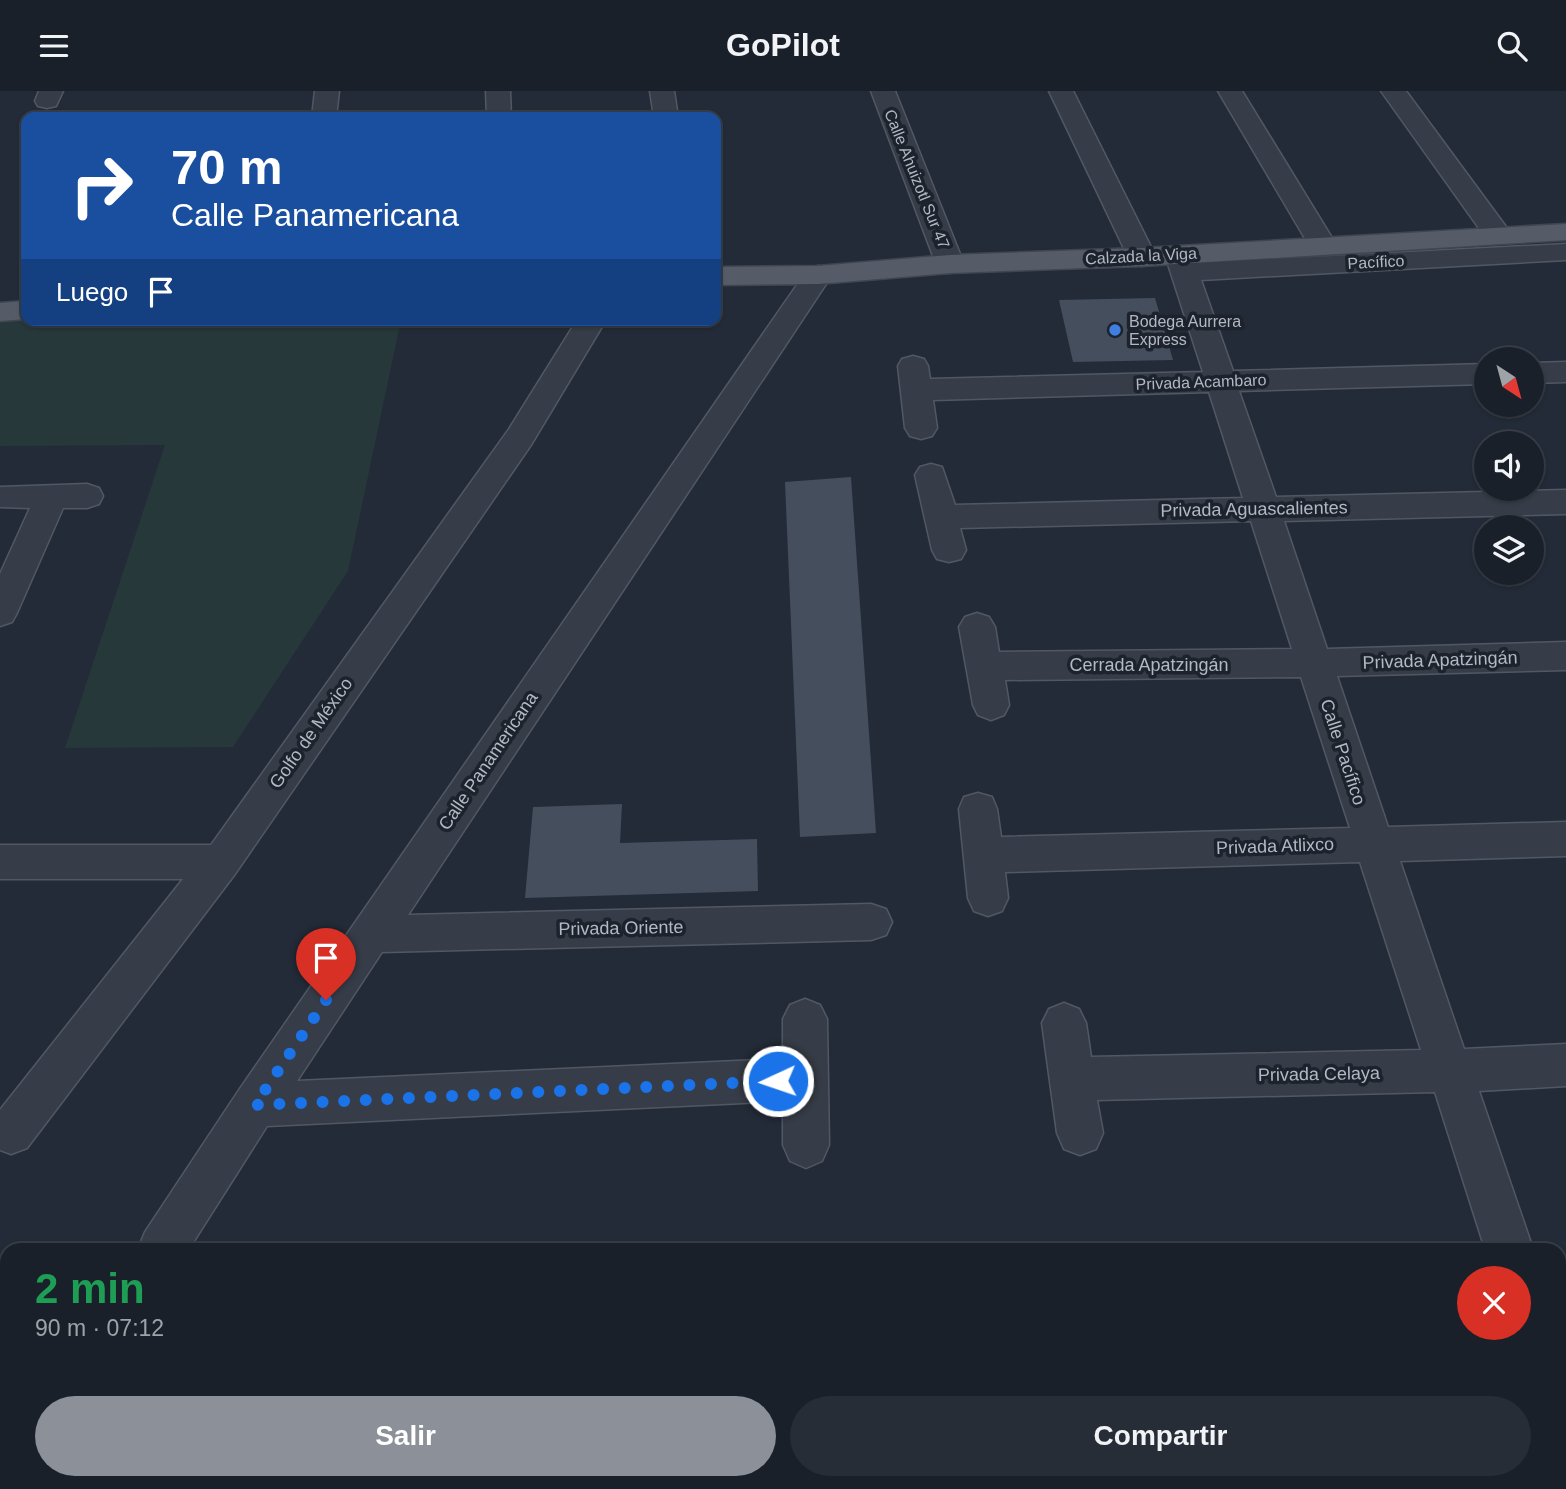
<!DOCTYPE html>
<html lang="es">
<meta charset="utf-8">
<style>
:root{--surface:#1a202a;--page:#272d36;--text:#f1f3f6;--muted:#9fa3a8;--line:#383e47;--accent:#8c9099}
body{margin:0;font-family:Arial,sans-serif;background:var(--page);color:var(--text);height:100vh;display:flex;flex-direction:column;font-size:26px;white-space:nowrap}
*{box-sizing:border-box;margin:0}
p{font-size:23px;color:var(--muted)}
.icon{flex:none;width:38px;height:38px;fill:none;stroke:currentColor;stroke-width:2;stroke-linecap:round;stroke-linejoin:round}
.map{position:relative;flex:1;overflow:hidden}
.drawer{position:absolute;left:0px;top:1152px;width:1566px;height:247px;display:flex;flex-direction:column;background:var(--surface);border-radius:21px 21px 0 0;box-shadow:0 2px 5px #0004,0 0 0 2px var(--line)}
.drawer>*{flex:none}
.banner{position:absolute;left:21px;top:21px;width:700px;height:214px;border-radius:14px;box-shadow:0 2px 5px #0004,0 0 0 2px var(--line);background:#1a4fa0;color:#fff;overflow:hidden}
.needle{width:46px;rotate:144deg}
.fabs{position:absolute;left:1474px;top:256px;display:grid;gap:14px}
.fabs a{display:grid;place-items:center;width:70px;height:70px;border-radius:50%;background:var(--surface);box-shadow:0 2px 5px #0004,0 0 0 2px var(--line);font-size:35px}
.pin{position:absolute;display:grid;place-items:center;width:60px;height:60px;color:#fff;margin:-72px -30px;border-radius:50% 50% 50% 0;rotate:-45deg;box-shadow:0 0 7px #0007}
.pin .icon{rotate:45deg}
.me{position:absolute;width:77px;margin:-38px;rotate:267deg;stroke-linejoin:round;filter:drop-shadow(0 0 5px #0008)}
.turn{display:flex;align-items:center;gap:24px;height:147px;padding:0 35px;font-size:32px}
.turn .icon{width:91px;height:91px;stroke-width:2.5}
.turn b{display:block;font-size:49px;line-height:60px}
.then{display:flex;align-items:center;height:66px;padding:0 35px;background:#0003;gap:14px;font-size:26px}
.round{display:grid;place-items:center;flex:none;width:74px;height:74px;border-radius:37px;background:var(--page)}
.headline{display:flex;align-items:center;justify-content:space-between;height:119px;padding:0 35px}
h1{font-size:42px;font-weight:800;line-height:52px;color:#1e9e55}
.button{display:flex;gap:14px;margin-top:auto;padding:14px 35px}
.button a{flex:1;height:80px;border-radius:42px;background:var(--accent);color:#fff;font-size:28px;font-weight:800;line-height:80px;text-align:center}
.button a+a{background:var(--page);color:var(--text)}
header{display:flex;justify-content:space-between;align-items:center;height:91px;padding:0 35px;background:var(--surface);font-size:32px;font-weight:800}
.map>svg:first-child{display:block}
.green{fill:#26383a}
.building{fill:#454e5c}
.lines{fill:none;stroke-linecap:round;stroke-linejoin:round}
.minor-casing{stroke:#525863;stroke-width:3}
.major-casing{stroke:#404651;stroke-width:3}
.minor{fill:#373d48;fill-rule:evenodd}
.major{fill:#555c68;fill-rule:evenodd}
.route{stroke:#1a73e8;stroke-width:12;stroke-dasharray:0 21.6}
.shop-dot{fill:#3f7fe0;stroke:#1c232d;stroke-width:2.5}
.labels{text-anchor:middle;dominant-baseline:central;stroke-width:7;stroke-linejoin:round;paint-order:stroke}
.far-street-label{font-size:16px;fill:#b2b8c4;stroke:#1c232d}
.far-poi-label{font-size:16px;fill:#b2b8c4;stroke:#1c232d;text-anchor:start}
.street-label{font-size:18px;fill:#b2b8c4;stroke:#1c232d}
</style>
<header><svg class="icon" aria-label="menu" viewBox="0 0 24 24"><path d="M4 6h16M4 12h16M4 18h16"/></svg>GoPilot<svg class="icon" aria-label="search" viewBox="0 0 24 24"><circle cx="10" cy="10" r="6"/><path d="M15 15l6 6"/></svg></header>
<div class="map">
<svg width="1566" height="1398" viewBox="0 0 1566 1398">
<rect width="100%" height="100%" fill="#232b38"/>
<polygon class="green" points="26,226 26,229 401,229 348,480 233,656 65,657 165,354 0,355 0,227"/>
<g class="building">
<polygon points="1155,207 1173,269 1073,271 1059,209"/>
<polygon points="851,386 876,742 800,746 785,391"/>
<polygon points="622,713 620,752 757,748 758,800 525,807 533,716"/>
</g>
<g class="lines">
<g class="minor-casing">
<g id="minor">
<polygon points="39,0 63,0 56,15 47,17 38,15 35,10"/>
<polygon points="315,0 339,0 336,26 312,26"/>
<polygon points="486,0 510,0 511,26 487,26"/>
<polygon points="650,0 674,0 678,26 654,26"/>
<polygon points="871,0 895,0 964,173 960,179 950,182 940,179 936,173"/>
<polygon points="1049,0 1073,0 1156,166 1152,172 1142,175 1132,172 1128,166"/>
<polygon points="1218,0 1242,0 1337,155 1333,161 1323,163 1313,161"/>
<polygon points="1381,0 1406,0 1512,144 1508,150 1498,152 1488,150"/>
<polygon points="1566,153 1566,169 1201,189 1233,280 1486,273 1486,293 1239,300 1276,406 1566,399 1566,423 1284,430 1327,558 1566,551 1566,579 1337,585 1388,736 1566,731 1566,765 1400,770 1464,958 1566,953 1566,995 1479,1000 1533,1158 1485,1158 1435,1001 1097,1009 1103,1042 1096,1058 1080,1064 1064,1058 1057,1042 1042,932 1049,918 1064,912 1079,918 1086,932 1091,966 1421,959 1360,771 1005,781 1008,807 1002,820 988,825 974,820 968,807 959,718 964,706 978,702 992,706 997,718 1001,746 1350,737 1301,586 1005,589 1009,614 1004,624 991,629 978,624 973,614 959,536 965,526 977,522 989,526 995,536 999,561 1292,558 1251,430 960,437 966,459 961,468 949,471 937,468 932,459 915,384 920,376 931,373 942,376 955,414 1243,407 1209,301 933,309 937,337 932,345 921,348 910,345 905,337 898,275 902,268 913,265 924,268 928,275 930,288 1203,281 1165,164 1169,158 1179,156 1189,158 1196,172"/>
<polygon points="818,175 828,178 832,184 408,824 871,813 886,818 892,831 886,844 871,849 382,861 297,990 783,968 783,928 790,914 805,908 820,914 827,928 829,1054 822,1070 806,1077 790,1070 783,1054 783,1010 267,1035 189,1158 138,1158 145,1141 239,999 808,178"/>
<polygon points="577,229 606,229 531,354 235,783 27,1057 11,1063 0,1059 0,1019 183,788 0,788 0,754 211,754 509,338"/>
<polygon points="1566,271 1566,291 1531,292 1531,272"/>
<polygon points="87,393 99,397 103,405 99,413 87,417 63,417 17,522 12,531 0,535 0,483 30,417 0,416 0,396"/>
<rect x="1559" y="1231" width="7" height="50"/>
</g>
</g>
<g class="major-casing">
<g id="major">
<polygon points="1566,133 1566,149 1142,175 950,182 818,193 716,194 716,176 818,175 950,164 1142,157"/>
<polygon points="26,210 26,228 0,230 0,212"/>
</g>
</g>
<use href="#minor" class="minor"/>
<use href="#major" class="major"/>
</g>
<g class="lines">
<polyline class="route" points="326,909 255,1014 778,990"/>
</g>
<circle class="shop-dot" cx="1115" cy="239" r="7"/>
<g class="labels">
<g class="far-street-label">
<text transform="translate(917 88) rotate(68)">Calle Ahuizotl Sur 47</text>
<text transform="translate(1141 165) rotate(-3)">Calzada la Viga</text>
<text transform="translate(1376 171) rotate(-3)">Pacífico</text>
<text transform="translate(1201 291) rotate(-2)">Privada Acambaro</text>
</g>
<g class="far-poi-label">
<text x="1129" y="230">Bodega Aurrera<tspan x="1129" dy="18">Express</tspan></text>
</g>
<g class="street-label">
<text transform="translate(1254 418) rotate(-1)">Privada Aguascalientes</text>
<text transform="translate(1440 569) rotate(-2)">Privada Apatzingán</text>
<text x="1149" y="574">Cerrada Apatzingán</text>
<text transform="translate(311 642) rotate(-55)">Golfo de México</text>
<text transform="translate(1343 661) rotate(72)">Calle Pacífico</text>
<text transform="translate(488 670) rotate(-56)">Calle Panamericana</text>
<text transform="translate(1275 755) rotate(-2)">Privada Atlixco</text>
<text transform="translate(621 837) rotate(-1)">Privada Oriente</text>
<text transform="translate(1319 983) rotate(-1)">Privada Celaya</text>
</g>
</g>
</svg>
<div class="fabs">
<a><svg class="needle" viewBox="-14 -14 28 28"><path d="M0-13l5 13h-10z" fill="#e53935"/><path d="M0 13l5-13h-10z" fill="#9fa3a8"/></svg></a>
<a><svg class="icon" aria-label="sound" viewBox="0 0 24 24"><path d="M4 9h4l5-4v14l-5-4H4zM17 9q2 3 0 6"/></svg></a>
<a><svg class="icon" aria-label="layers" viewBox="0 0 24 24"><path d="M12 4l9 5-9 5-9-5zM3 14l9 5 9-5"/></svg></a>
</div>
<div class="pin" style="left:326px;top:909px;background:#d93025"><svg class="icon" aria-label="arrive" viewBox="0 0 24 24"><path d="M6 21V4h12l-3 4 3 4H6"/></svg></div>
<svg class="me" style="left:778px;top:990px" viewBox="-20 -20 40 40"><circle r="17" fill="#1a73e8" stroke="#fff" stroke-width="3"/><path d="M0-11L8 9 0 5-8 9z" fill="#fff"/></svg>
<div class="banner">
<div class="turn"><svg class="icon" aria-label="right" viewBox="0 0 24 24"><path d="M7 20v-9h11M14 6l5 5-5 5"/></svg><div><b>70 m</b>Calle Panamericana</div></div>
<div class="then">Luego<svg class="icon" aria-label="arrive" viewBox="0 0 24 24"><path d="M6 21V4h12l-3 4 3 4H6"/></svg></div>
</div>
<section class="drawer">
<div class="headline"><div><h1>2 min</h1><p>90 m · 07:12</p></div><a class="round" style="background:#d93025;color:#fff"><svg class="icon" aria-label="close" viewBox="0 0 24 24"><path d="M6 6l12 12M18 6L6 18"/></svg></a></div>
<div class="button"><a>Salir</a><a>Compartir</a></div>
</section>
</div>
